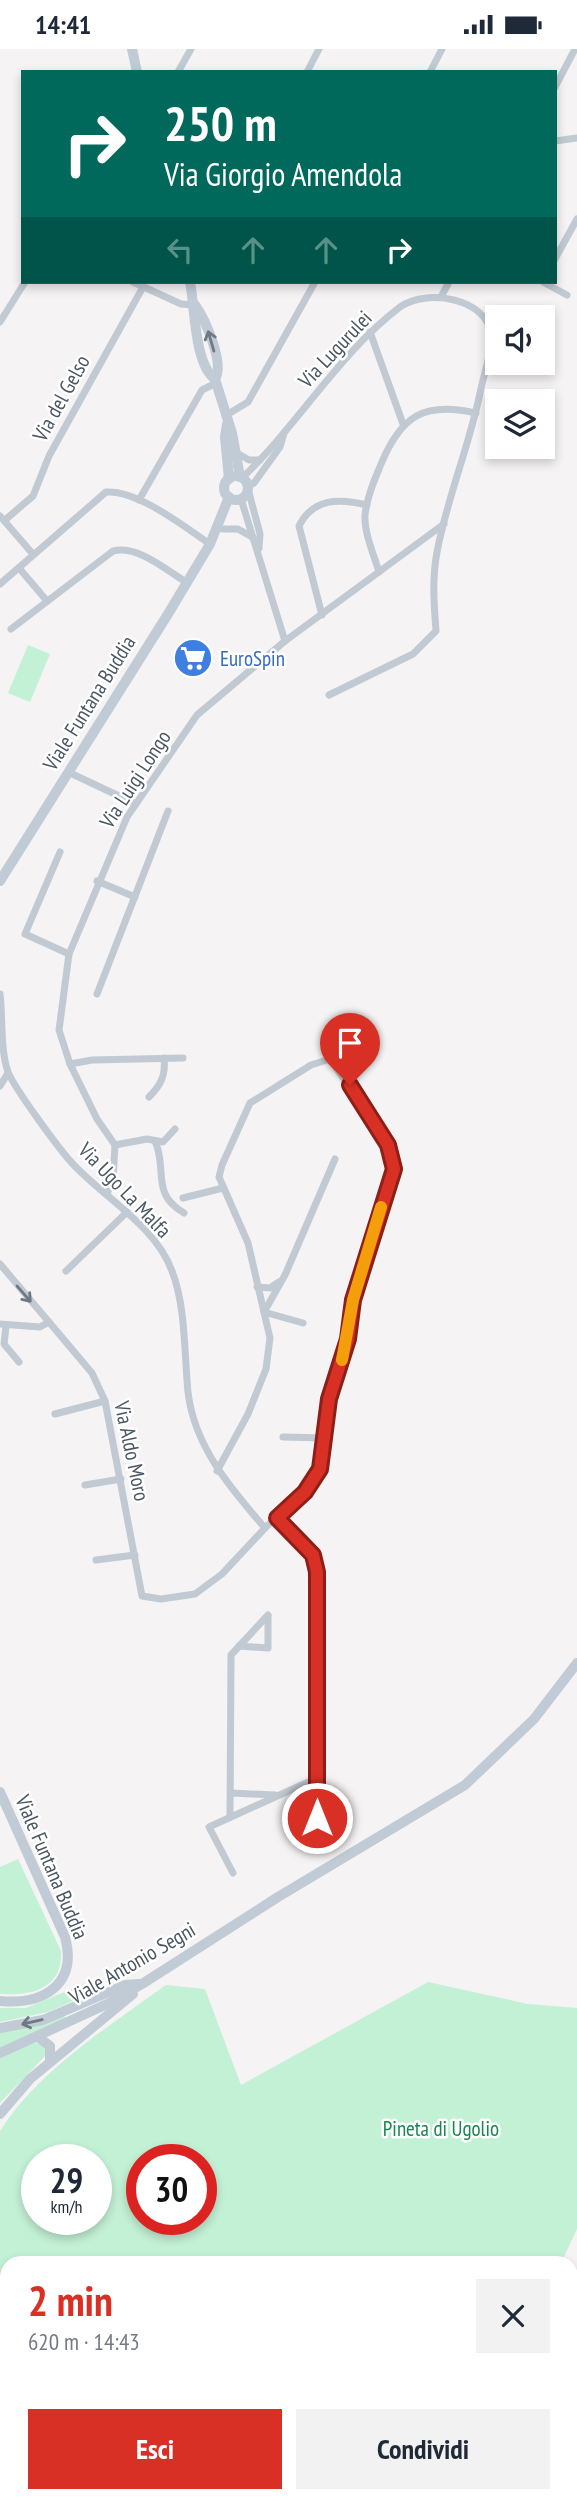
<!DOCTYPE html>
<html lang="it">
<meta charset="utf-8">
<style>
:root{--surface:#fff;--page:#f2f2f3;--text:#1f2937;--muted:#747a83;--accent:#d93025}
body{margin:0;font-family:"PT Sans Narrow",sans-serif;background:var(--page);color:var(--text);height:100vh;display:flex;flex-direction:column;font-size:26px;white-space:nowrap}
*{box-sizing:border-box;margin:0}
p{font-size:23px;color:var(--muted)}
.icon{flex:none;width:38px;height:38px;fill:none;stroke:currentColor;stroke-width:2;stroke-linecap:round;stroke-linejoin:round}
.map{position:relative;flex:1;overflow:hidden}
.panel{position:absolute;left:0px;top:2207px;width:578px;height:247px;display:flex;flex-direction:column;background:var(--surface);border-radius:21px 21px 0 0;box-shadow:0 4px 10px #0003}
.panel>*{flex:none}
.banner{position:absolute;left:21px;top:21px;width:536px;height:214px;border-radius:0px;box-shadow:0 4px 10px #0003;background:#00695c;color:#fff;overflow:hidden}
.buttons{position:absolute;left:485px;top:256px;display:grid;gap:14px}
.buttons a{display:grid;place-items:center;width:70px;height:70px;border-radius:0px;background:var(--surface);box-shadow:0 4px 10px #0003;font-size:35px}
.speed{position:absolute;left:21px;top:2095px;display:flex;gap:14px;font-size:35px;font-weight:700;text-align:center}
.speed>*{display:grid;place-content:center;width:91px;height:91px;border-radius:50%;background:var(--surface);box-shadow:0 4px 10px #0003;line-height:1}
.speed small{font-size:18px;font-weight:400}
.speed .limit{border:10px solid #d22;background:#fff;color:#111}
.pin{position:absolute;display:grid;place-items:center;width:60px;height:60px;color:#fff;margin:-72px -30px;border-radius:50% 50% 50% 0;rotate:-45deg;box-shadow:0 0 7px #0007}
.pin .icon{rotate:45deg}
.me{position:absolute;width:77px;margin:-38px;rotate:0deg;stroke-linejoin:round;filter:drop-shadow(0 0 5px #0008)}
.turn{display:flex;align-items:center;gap:24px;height:147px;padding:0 28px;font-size:32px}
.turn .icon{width:91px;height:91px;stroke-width:2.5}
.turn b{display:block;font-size:49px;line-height:60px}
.lanes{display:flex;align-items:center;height:66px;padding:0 28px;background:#0003;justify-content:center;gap:35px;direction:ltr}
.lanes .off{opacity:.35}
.round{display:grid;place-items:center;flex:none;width:74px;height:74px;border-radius:0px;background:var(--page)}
.head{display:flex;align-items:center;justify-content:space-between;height:119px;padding:0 28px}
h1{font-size:42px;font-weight:700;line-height:52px;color:var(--accent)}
.cta{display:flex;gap:14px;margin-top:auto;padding:14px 28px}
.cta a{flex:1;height:80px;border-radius:0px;background:var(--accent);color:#fff;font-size:28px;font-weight:700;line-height:80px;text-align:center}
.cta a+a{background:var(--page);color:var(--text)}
.status{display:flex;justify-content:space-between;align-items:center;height:49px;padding:0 35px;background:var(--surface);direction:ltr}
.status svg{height:19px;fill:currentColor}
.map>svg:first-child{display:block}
.green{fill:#c3f1d5;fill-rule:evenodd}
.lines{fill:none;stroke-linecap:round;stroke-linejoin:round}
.street{stroke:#c1cad2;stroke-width:7}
.secondary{stroke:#c1cbd6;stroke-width:10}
.rail-casing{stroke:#b5b8bd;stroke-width:5}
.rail{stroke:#fff;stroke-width:2.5;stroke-dasharray:8;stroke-linecap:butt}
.oneway{stroke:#6e7984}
.oneway2{stroke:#6e7983}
.route-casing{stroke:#8d1f18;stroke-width:18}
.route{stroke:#d93025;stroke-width:12}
.slow{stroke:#f59e0b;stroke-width:12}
.labels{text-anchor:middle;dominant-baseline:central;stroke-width:5;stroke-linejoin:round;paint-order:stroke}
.street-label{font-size:21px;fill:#4a5661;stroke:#fff}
.shop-label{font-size:21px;fill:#366cbe;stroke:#fff;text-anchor:start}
.park-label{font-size:21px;fill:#17864f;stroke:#fff}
</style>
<div class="status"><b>14:41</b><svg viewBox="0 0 49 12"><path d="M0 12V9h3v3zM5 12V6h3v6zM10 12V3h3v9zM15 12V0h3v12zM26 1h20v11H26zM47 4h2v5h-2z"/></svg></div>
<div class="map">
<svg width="577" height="2453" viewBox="0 0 577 2453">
<rect width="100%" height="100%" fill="#f5f3f3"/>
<g class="green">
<polygon points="28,596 50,605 30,653 8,644"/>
<path d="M18 1810 61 1902C63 1940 31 1947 0 1945V1818Z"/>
<polygon points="88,1933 93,1943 48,1963 0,1973 0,1959 26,1959"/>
<path d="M428 1933 528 1955 577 1959V2180L561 2214H7V2446H393L394 2453H0V2082C40 2020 107 1979 166 1936L205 1940 241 2036ZM96 2110V2170H37V2110ZM201 2110V2170H142V2110Z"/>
<polygon points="64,1967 66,1969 25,1990 45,1997 46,2006 0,2054 0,1984"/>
</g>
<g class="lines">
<g class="street">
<polyline points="178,23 191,0"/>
<polyline points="307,23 319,0"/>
<polyline points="430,23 442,0"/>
<polyline points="555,38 575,0"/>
<polyline points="555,92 577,89"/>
<polyline points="555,210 577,170"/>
<polyline points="133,233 181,255 194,256"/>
<polyline points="543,233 567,246"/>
<polyline points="441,248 449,233"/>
<polyline points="0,273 25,233"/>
<polyline points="370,283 403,375"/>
<polyline points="225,367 248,353 315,233"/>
<polyline points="235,403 249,411 260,411"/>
<path d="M242 429C298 376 338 305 400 258 426 239 489 249 491 287 492 305 483 327 480 344 469 398 447 449 437 503 432 529 434 556 436 582L413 605 329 646"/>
<polyline points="248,437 254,434 280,398 284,384"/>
<polyline points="248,440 260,485 259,499"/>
<polyline points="241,450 285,592"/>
<polyline points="139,451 202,341 216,334"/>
<polyline points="0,467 32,504"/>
<polyline points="5,471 33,447 49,407 143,238"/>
<polyline points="223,480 238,480 252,488"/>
<polyline points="19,519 47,552"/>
<path d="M379 523C374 506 364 484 365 466 367 448 374 432 381 415 401 367 424 352 476 364"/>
<path d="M0 535 106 443C138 441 183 477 210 495"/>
<path d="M322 566 299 477C313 449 339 449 367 456"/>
<path d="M11 580 113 502C138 496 166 521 186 533"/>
<polyline points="68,723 136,755"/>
<polyline points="60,803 25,885 69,905"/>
<polyline points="97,832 135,848"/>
<path d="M0 945C3 970 0 1000 8 1023 15 1040 59 1100 72 1114 104 1149 155 1176 172 1222 186 1258 184 1304 188 1343 194 1397 231 1440 265 1479"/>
<polyline points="97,945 168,762"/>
<polyline points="70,1015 92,1011 183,1009"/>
<polyline points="0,1037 8,1024"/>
<path d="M149 1048C161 1036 166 1026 164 1009"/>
<path d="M155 1092C168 1121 150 1144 184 1164"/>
<polyline points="115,1096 147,1090 163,1093 175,1080"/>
<polyline points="107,1145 113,1130 115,1096 97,1070 70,1015 59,981 69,905 127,768 197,666 285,592 444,475"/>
<polyline points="183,1149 223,1139"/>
<polyline points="0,1215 92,1324 105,1352 142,1547 161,1550 195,1545 222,1525 265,1479 305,1442 320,1420 329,1350 348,1290 353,1251 394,1120 389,1095 330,1010 311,1016 250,1054 222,1116 219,1128 248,1194 270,1289 266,1320 248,1365 217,1422"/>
<polyline points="66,1222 127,1163"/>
<polyline points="257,1238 270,1239 279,1233"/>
<polyline points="303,1274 264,1263 285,1226 335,1110"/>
<polyline points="0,1275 40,1278 49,1273"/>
<polyline points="6,1277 4,1295 19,1313"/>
<polyline points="55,1365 105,1352"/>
<polyline points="283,1388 325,1389"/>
<polyline points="85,1436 121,1430"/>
<polyline points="277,1469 313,1506 317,1523 317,1769"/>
<polyline points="96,1511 135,1506"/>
<polyline points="239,1597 268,1599 268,1567"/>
<polyline points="231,1744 275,1746"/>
<polyline points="230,1768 231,1606 268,1566"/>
<polyline points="233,1824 209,1778 317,1729"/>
</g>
<g class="secondary">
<polyline points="132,0 137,23"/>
<path d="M190 233C195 257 194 315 215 330L232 384 240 428"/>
<path d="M195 256C205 270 225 315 215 330"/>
<polyline points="227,375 225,388 229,430"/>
<circle cx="236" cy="439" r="12"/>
<polyline points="0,832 168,565 210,495 229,448"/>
<path d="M0 1743 65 1888C78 1936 43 1956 0 1952"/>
<polyline points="0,1979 43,1971 125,1936 139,1935"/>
<polyline points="38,1988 50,1997 50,2013"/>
<polyline points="0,2004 107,1955 142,1935 278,1848 465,1736 534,1670 577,1614"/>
<polyline points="0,2065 30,2030 133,1945"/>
</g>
<g class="rail-casing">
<g id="rail">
<polyline points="570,2284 577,2284"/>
<polyline points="393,2446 394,2453"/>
</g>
</g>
<use href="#rail" class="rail"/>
</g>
<defs><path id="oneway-shaft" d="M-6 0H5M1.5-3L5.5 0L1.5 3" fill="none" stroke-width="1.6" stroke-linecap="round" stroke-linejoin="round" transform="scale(1.75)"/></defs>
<g class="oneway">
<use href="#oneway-shaft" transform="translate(211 292) rotate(-106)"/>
<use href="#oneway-shaft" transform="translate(32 1973) rotate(167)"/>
</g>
<use class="oneway2" href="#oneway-shaft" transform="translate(24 1245) rotate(49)"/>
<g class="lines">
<g class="route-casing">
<polyline id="route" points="317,1769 317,1523 313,1506 277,1469 305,1443 320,1420 329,1350 348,1290 353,1251 394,1120 388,1096 350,1036"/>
</g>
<use href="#route" class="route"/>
<polyline class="slow" points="342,1311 353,1251 381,1158"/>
</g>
<defs>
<g id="supermarket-disc" transform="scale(2.0125)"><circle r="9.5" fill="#3f7fe0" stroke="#fff"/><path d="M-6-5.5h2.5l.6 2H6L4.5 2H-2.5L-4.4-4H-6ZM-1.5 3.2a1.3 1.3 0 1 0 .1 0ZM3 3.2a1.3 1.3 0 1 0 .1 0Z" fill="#fff"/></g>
</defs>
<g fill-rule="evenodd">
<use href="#supermarket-disc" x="193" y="609"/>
</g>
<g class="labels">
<g class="street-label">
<text transform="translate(335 300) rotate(-47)">Via Lugurulei</text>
<text transform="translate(61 349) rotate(-61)">Via del Gelso</text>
<text transform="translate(89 654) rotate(-58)">Viale Funtana Buddia</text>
<text transform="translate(135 730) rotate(-57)">Via Luigi Longo</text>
<text transform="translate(125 1141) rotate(46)">Via Ugo La Malfa</text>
<text transform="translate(132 1402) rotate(78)">Via Aldo Moro</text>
<text transform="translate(52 1818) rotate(67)">Viale Funtana Buddia</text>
<text transform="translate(132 1914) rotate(-30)">Viale Antonio Segni</text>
</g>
<g class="shop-label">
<text x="220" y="609">EuroSpin</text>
</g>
<g class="park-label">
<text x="441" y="2079">Pineta di Ugolio</text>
</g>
</g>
</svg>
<div class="buttons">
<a><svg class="icon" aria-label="sound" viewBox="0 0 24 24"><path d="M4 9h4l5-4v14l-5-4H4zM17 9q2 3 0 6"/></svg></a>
<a><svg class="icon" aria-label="layers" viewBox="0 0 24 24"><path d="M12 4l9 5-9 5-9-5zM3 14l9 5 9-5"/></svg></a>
</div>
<div class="speed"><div>29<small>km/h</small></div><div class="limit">30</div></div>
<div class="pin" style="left:350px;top:1036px;background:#d93025"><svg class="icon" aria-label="arrive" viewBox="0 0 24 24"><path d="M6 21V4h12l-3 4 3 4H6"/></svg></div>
<svg class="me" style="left:317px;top:1769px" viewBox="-20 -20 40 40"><circle r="17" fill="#d93025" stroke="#fff" stroke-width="3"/><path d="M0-11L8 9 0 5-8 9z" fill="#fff"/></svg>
<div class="banner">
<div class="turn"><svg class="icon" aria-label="right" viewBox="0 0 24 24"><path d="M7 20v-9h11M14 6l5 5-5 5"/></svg><div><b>250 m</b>Via Giorgio Amendola</div></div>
<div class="lanes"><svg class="icon off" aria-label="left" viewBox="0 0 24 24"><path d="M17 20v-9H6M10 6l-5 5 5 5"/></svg><svg class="icon off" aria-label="ahead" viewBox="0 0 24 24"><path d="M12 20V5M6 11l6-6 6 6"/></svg><svg class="icon off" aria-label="ahead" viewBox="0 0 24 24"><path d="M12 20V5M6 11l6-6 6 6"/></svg><svg class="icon" aria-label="right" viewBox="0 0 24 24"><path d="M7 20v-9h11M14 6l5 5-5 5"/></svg></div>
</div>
<section class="panel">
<div class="head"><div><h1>2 min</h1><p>620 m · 14:43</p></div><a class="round"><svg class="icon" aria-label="close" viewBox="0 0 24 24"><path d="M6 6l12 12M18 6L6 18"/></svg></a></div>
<div class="cta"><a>Esci</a><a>Condividi</a></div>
</section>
</div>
